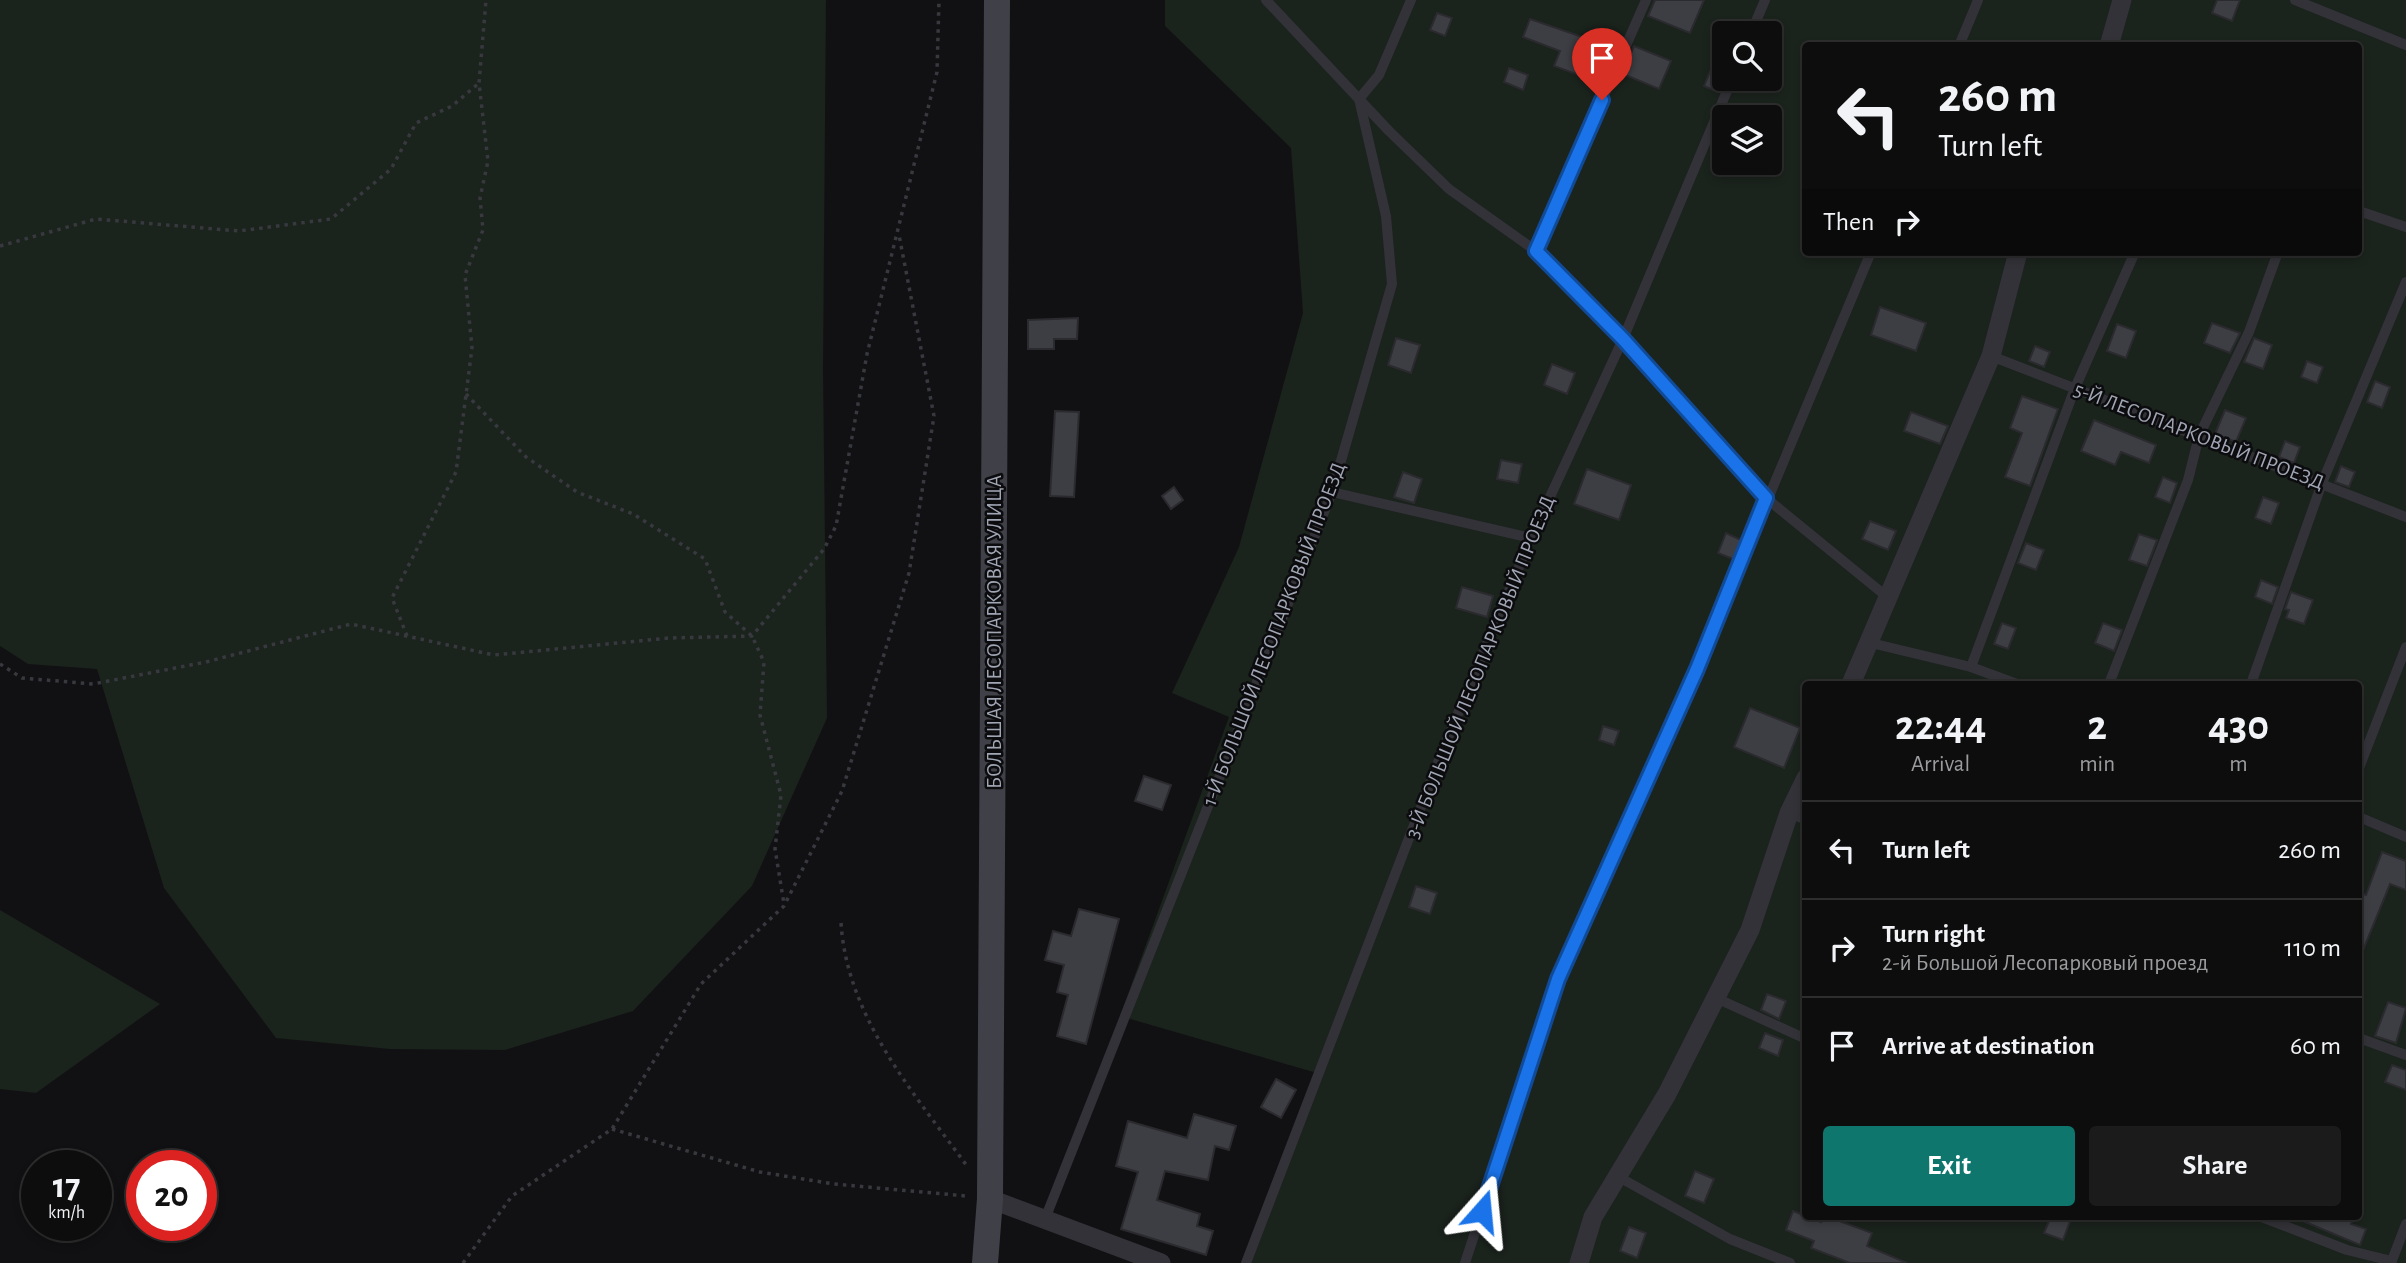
<!DOCTYPE html>
<meta charset="utf-8">
<style>
:root{--surface:#0d0d0e;--page:#1b1b1c;--text:#f1f3f6;--muted:#9a9c9e;--line:#2d2d2e;--accent:#0f766e}
body{margin:0;font-family:"Alegreya Sans",sans-serif;background:var(--page);color:var(--text);height:100vh;display:flex;flex-direction:column;font-size:26px;white-space:nowrap}
*{box-sizing:border-box;margin:0}
p{font-size:23px;color:var(--muted)}
.icon{flex:none;width:38px;height:38px;fill:none;stroke:currentColor;stroke-width:2;stroke-linecap:round;stroke-linejoin:round}
.map{position:relative;flex:1;overflow:hidden}
.side{position:absolute;left:1802px;top:681px;width:560px;height:539px;display:flex;flex-direction:column;background:var(--surface);border-radius:7px;box-shadow:0 4px 10px #0003,0 0 0 2px var(--line)}
.side>*{flex:none}
.guide{position:absolute;left:1802px;top:42px;width:560px;height:214px;border-radius:7px;box-shadow:0 4px 10px #0003,0 0 0 2px var(--line);background:#0d0d0e;color:var(--text);overflow:hidden}
.buttons{position:absolute;left:1712px;top:21px;display:grid;gap:14px}
.buttons a{display:grid;place-items:center;width:70px;height:70px;border-radius:7px;background:var(--surface);box-shadow:0 4px 10px #0003,0 0 0 2px var(--line);font-size:35px}
.speed{position:absolute;left:21px;top:1150px;display:flex;gap:14px;font-size:35px;font-weight:700;text-align:center}
.speed>*{display:grid;place-content:center;width:91px;height:91px;border-radius:50%;background:var(--surface);box-shadow:0 4px 10px #0003,0 0 0 2px var(--line);line-height:1}
.speed small{font-size:18px;font-weight:400}
.speed .limit{border:10px solid #d22;background:#fff;color:#111}
.pin{position:absolute;display:grid;place-items:center;width:60px;height:60px;color:#fff;margin:-72px -30px;border-radius:50% 50% 50% 0;rotate:-45deg;box-shadow:0 0 7px #0007}
.pin .icon{rotate:45deg}
.me{position:absolute;width:77px;margin:-38px;rotate:18deg;stroke-linejoin:round;filter:drop-shadow(0 0 5px #0008)}
.turn{display:flex;align-items:center;gap:24px;height:147px;padding:0 21px;font-size:32px}
.turn .icon{width:91px;height:91px;stroke-width:2.5}
.turn b{display:block;font-size:49px;line-height:60px}
.then{display:flex;align-items:center;height:66px;padding:0 21px;background:#0003;gap:14px;font-size:26px}
.eta{display:flex;justify-content:space-evenly;align-items:center;height:119px;text-align:center}
.eta b{font-size:42px;font-weight:700;line-height:49px}
.cta{display:flex;gap:14px;margin-top:auto;padding:14px 21px}
.cta a{flex:1;height:80px;border-radius:7px;background:var(--accent);color:#fff;font-size:28px;font-weight:700;line-height:80px;text-align:center}
.cta a+a{background:var(--page);color:var(--text)}
ul{padding:0;list-style:none}
li{display:flex;align-items:center;gap:21px;height:98px;padding:0 21px;border-top:2px solid var(--line)}
li div{flex:1}
li b{display:block;font-size:26px}
li em{font-style:normal}
.map>svg:first-child{display:block}
.green{fill:#1b231d;fill-rule:evenodd}
.building{fill:#3d3e43;stroke:#2b2b2f;stroke-width:2}
.lines{fill:none;stroke-linecap:round;stroke-linejoin:round}
.path{stroke:#38393f;stroke-width:3.5;stroke-dasharray:3.5 5;stroke-linecap:butt}
.service{stroke:#323238;stroke-width:10}
.minor{stroke:#323238;stroke-width:19}
.secondary{stroke:#404148;stroke-width:26}
.route-casing{stroke:#114b97;stroke-width:18}
.route{stroke:#1a73e8;stroke-width:12}
.labels{text-anchor:middle;dominant-baseline:central;stroke-width:5;stroke-linejoin:round;paint-order:stroke}
.street-label{font-size:21px;fill:#a1a6b5;stroke:#0c0c0e}
</style>
<div class="map">
<svg width="2406" height="1263" viewBox="0 0 2406 1263">
<rect width="100%" height="100%" fill="#111113"/>
<g class="green">
<polygon points="0,0 826,0 823,369 827,718 752,886 633,1011 505,1050 390,1049 276,1038 164,888 97,669 28,664 0,646"/>
<path d="M1165 0H2406V1263H1245L1317 1073 1120 1016 1229 717 1172 693 1239 547 1303 313 1291 148 1165 26ZM1724 33H1769V79H1724ZM1806 46H2359V252H1806ZM1724 117H1769V163H1724ZM1806 684H2359V1216H1806Z"/>
<polygon points="0,910 160,1004 36,1093 0,1089"/>
</g>
<g class="building">
<polygon points="1655,0 1704,0 1690,33 1648,16"/>
<polygon points="2217,0 2240,0 2232,21 2212,13"/>
<polygon points="1437,13 1452,18 1445,36 1430,30"/>
<polygon points="1530,19 1600,43 1587,78 1554,66 1560,51 1523,37"/>
<polygon points="1634,46 1671,61 1659,89 1623,74"/>
<polygon points="1712,67 1724,72 1718,92 1704,86"/>
<polygon points="1509,68 1528,75 1523,90 1504,82"/>
<polygon points="1880,307 1926,323 1916,351 1871,335"/>
<polygon points="1078,318 1077,339 1054,339 1054,349 1028,349 1028,320"/>
<polygon points="2212,323 2240,333 2230,353 2204,343"/>
<polygon points="2117,324 2136,331 2126,358 2107,351"/>
<polygon points="1396,338 1420,345 1411,373 1388,365"/>
<polygon points="2254,338 2272,345 2263,369 2244,362"/>
<polygon points="2035,346 2050,352 2044,367 2029,361"/>
<polygon points="2307,361 2323,367 2317,383 2301,377"/>
<polygon points="1552,364 1575,373 1567,394 1544,385"/>
<polygon points="2375,381 2390,387 2382,408 2367,402"/>
<polygon points="2022,396 2058,409 2030,486 2005,477 2022,433 2010,428"/>
<polygon points="2225,410 2246,418 2236,442 2215,434"/>
<polygon points="1055,411 1079,412 1074,497 1050,496"/>
<polygon points="1911,412 1948,426 1940,444 1904,431"/>
<polygon points="2094,420 2156,445 2149,463 2121,452 2115,465 2081,451"/>
<polygon points="2285,441 2300,447 2294,463 2279,457"/>
<polygon points="1501,460 1522,464 1518,483 1497,479"/>
<polygon points="2341,466 2355,472 2349,487 2335,482"/>
<polygon points="1587,469 1631,485 1619,520 1574,504"/>
<polygon points="1403,472 1422,479 1414,503 1394,497"/>
<polygon points="2163,477 2177,483 2170,503 2155,497"/>
<polygon points="1174,487 1183,500 1171,509 1162,496"/>
<polygon points="2263,497 2279,503 2271,524 2255,518"/>
<polygon points="1870,521 1896,531 1888,550 1862,539"/>
<polygon points="1726,533 1741,540 1733,559 1718,553"/>
<polygon points="2139,534 2157,540 2147,566 2129,560"/>
<polygon points="2026,543 2044,550 2036,570 2018,563"/>
<polygon points="2261,580 2278,587 2272,604 2255,597"/>
<polygon points="1462,587 1493,596 1487,617 1456,608"/>
<polygon points="2291,592 2313,600 2304,624 2286,618 2289,610 2285,609"/>
<polygon points="2002,623 2016,628 2008,649 1994,644"/>
<polygon points="2103,623 2122,630 2114,651 2095,643"/>
<polygon points="1750,708 1800,728 1784,768 1734,747"/>
<polygon points="1603,726 1619,731 1614,745 1599,740"/>
<polygon points="1144,776 1171,785 1162,810 1135,801"/>
<polygon points="2382,852 2406,861 2406,890 2390,884 2359,960 2359,892 2366,895"/>
<polygon points="1416,886 1437,893 1430,914 1409,907"/>
<polygon points="1079,909 1119,919 1086,1044 1057,1036 1068,995 1057,992 1064,965 1045,960 1053,931 1071,936"/>
<polygon points="1767,994 1786,1001 1779,1019 1761,1010"/>
<polygon points="2388,1002 2406,1008 2396,1043 2375,1036"/>
<polygon points="1765,1033 1783,1040 1778,1056 1759,1048"/>
<polygon points="2392,1065 2406,1070 2406,1090 2385,1082"/>
<polygon points="1276,1079 1296,1090 1281,1118 1261,1107"/>
<polygon points="1194,1114 1236,1126 1229,1150 1215,1146 1208,1180 1165,1171 1157,1200 1200,1214 1197,1226 1213,1231 1206,1255 1121,1229 1138,1172 1116,1166 1128,1121 1187,1138"/>
<polygon points="1695,1171 1714,1179 1704,1203 1685,1196"/>
<polygon points="1793,1211 1821,1222 1826,1216 1872,1233 1867,1246 1907,1263 1850,1263 1811,1248 1814,1241 1786,1230"/>
<polygon points="2051,1216 2072,1216 2063,1240 2044,1233"/>
<polygon points="2291,1216 2354,1216 2351,1224 2366,1229 2360,1245"/>
<polygon points="1629,1227 1646,1233 1637,1258 1620,1251"/>
</g>
<g class="lines">
<g class="path">
<polyline points="0,246 96,219 239,231 331,219 391,169 416,123 452,106 479,83"/>
<polyline points="466,394 526,457 577,492 633,514 705,559 725,612 752,636 764,662 760,715 781,795 775,849 784,904"/>
<polyline points="407,636 392,598 456,472 472,348 465,275 483,230 480,198 488,161 479,83 486,0"/>
<polyline points="0,664 22,678 93,684 206,662 351,624 494,655 669,638 752,636 824,549 836,526 867,354 937,72 939,0"/>
<path d="M841 923C847 1017 913 1092 967 1166"/>
<polyline points="612,1129 760,1172 834,1184 966,1196"/>
<polyline points="463,1263 512,1196 612,1129 701,984 784,906 842,791 909,573 934,416 899,235"/>
</g>
<g class="service">
<polyline points="1266,0 1389,131 1449,189 1536,251 1623,339 1766,498 1886,596"/>
<polyline points="2295,0 2406,45"/>
<polyline points="1751,33 1765,0"/>
<polyline points="1959,46 1978,0"/>
<polyline points="2359,211 2406,227"/>
<polyline points="1536,251 1646,0"/>
<polyline points="1991,356 2406,517"/>
<polyline points="1332,492 1531,538"/>
<polyline points="1871,643 1971,667 2017,684"/>
<polyline points="1971,667 2075,388 2135,252"/>
<polyline points="2109,684 2188,480 2199,436 2249,332 2278,252"/>
<polyline points="2251,684 2322,483 2406,282"/>
<polyline points="2359,768 2406,647"/>
<polyline points="1789,813 1806,820"/>
<polyline points="2359,817 2406,837"/>
<polyline points="1716,998 1806,1039"/>
<polyline points="2359,1038 2406,1055"/>
<polyline points="1617,1176 1730,1239 1790,1263"/>
<polyline points="2259,1216 2347,1250 2392,1261"/>
<polyline points="1045,1219 1332,492 1392,284 1386,216 1359,99 1379,75 1411,0"/>
<polyline points="1246,1263 1442,752 1531,538 1623,339 1732,79"/>
<polyline points="1465,1263 1558,979 1697,669 1871,252"/>
<polyline points="2391,1263 2406,1224"/>
</g>
<g class="minor">
<polyline points="2109,46 2122,0"/>
<polyline points="1851,684 1991,356 2018,252"/>
<polyline points="990,1199 1161,1263"/>
<polyline points="1579,1263 1593,1217 1667,1094 1750,930 1789,813 1806,778"/>
</g>
<polyline class="secondary" points="985,1263 990,1199 997,0"/>
</g>
<g class="lines">
<g class="route-casing">
<polyline id="route" points="1482,1211 1558,979 1697,669 1766,498 1623,339 1536,251 1602,100"/>
</g>
<use href="#route" class="route"/>
</g>
<g class="labels">
<g class="street-label">
<text transform="translate(2199 436) rotate(21)">5-Й ЛЕСОПАРКОВЫЙ ПРОЕЗД</text>
<text transform="translate(994 632) rotate(-90)">БОЛЬШАЯ ЛЕСОПАРКОВАЯ УЛИЦА</text>
<text transform="translate(1274 634) rotate(-69)">1-Й БОЛЬШОЙ ЛЕСОПАРКОВЫЙ ПРОЕЗД</text>
<text transform="translate(1480 667) rotate(-68)">3-Й БОЛЬШОЙ ЛЕСОПАРКОВЫЙ ПРОЕЗД</text>
</g>
</g>
</svg>
<div class="buttons">
<a><svg class="icon" aria-label="search" viewBox="0 0 24 24"><circle cx="10" cy="10" r="6"/><path d="M15 15l6 6"/></svg></a>
<a><svg class="icon" aria-label="layers" viewBox="0 0 24 24"><path d="M12 4l9 5-9 5-9-5zM3 14l9 5 9-5"/></svg></a>
</div>
<div class="speed"><div>17<small>km/h</small></div><div class="limit">20</div></div>
<div class="pin" style="left:1602px;top:100px;background:#d93025"><svg class="icon" aria-label="arrive" viewBox="0 0 24 24"><path d="M6 21V4h12l-3 4 3 4H6"/></svg></div>
<svg class="me" style="left:1482px;top:1211px" viewBox="-20 -20 40 40"><path d="M0-17L14 15 0 8-14 15z" fill="#1a73e8" stroke="#fff" stroke-width="4"/></svg>
<div class="guide">
<div class="turn"><svg class="icon" aria-label="left" viewBox="0 0 24 24"><path d="M17 20v-9H6M10 6l-5 5 5 5"/></svg><div><b>260 m</b>Turn left</div></div>
<div class="then">Then<svg class="icon" aria-label="right" viewBox="0 0 24 24"><path d="M7 20v-9h11M14 6l5 5-5 5"/></svg></div>
</div>
<section class="side">
<div class="eta">
<div><b>22:44</b><p>Arrival</p></div>
<div><b>2</b><p>min</p></div>
<div><b>430</b><p>m</p></div>
</div>
<ul>
<li><svg class="icon" aria-label="left" viewBox="0 0 24 24"><path d="M17 20v-9H6M10 6l-5 5 5 5"/></svg><div><b>Turn left</b></div><em>260 m</em></li>
<li><svg class="icon" aria-label="right" viewBox="0 0 24 24"><path d="M7 20v-9h11M14 6l5 5-5 5"/></svg><div><b>Turn right</b><p>2-й Большой Лесопарковый проезд</p></div><em>110 m</em></li>
<li><svg class="icon" aria-label="arrive" viewBox="0 0 24 24"><path d="M6 21V4h12l-3 4 3 4H6"/></svg><div><b>Arrive at destination</b></div><em>60 m</em></li>
</ul>
<div class="cta"><a>Exit</a><a>Share</a></div>
</section>
</div>
